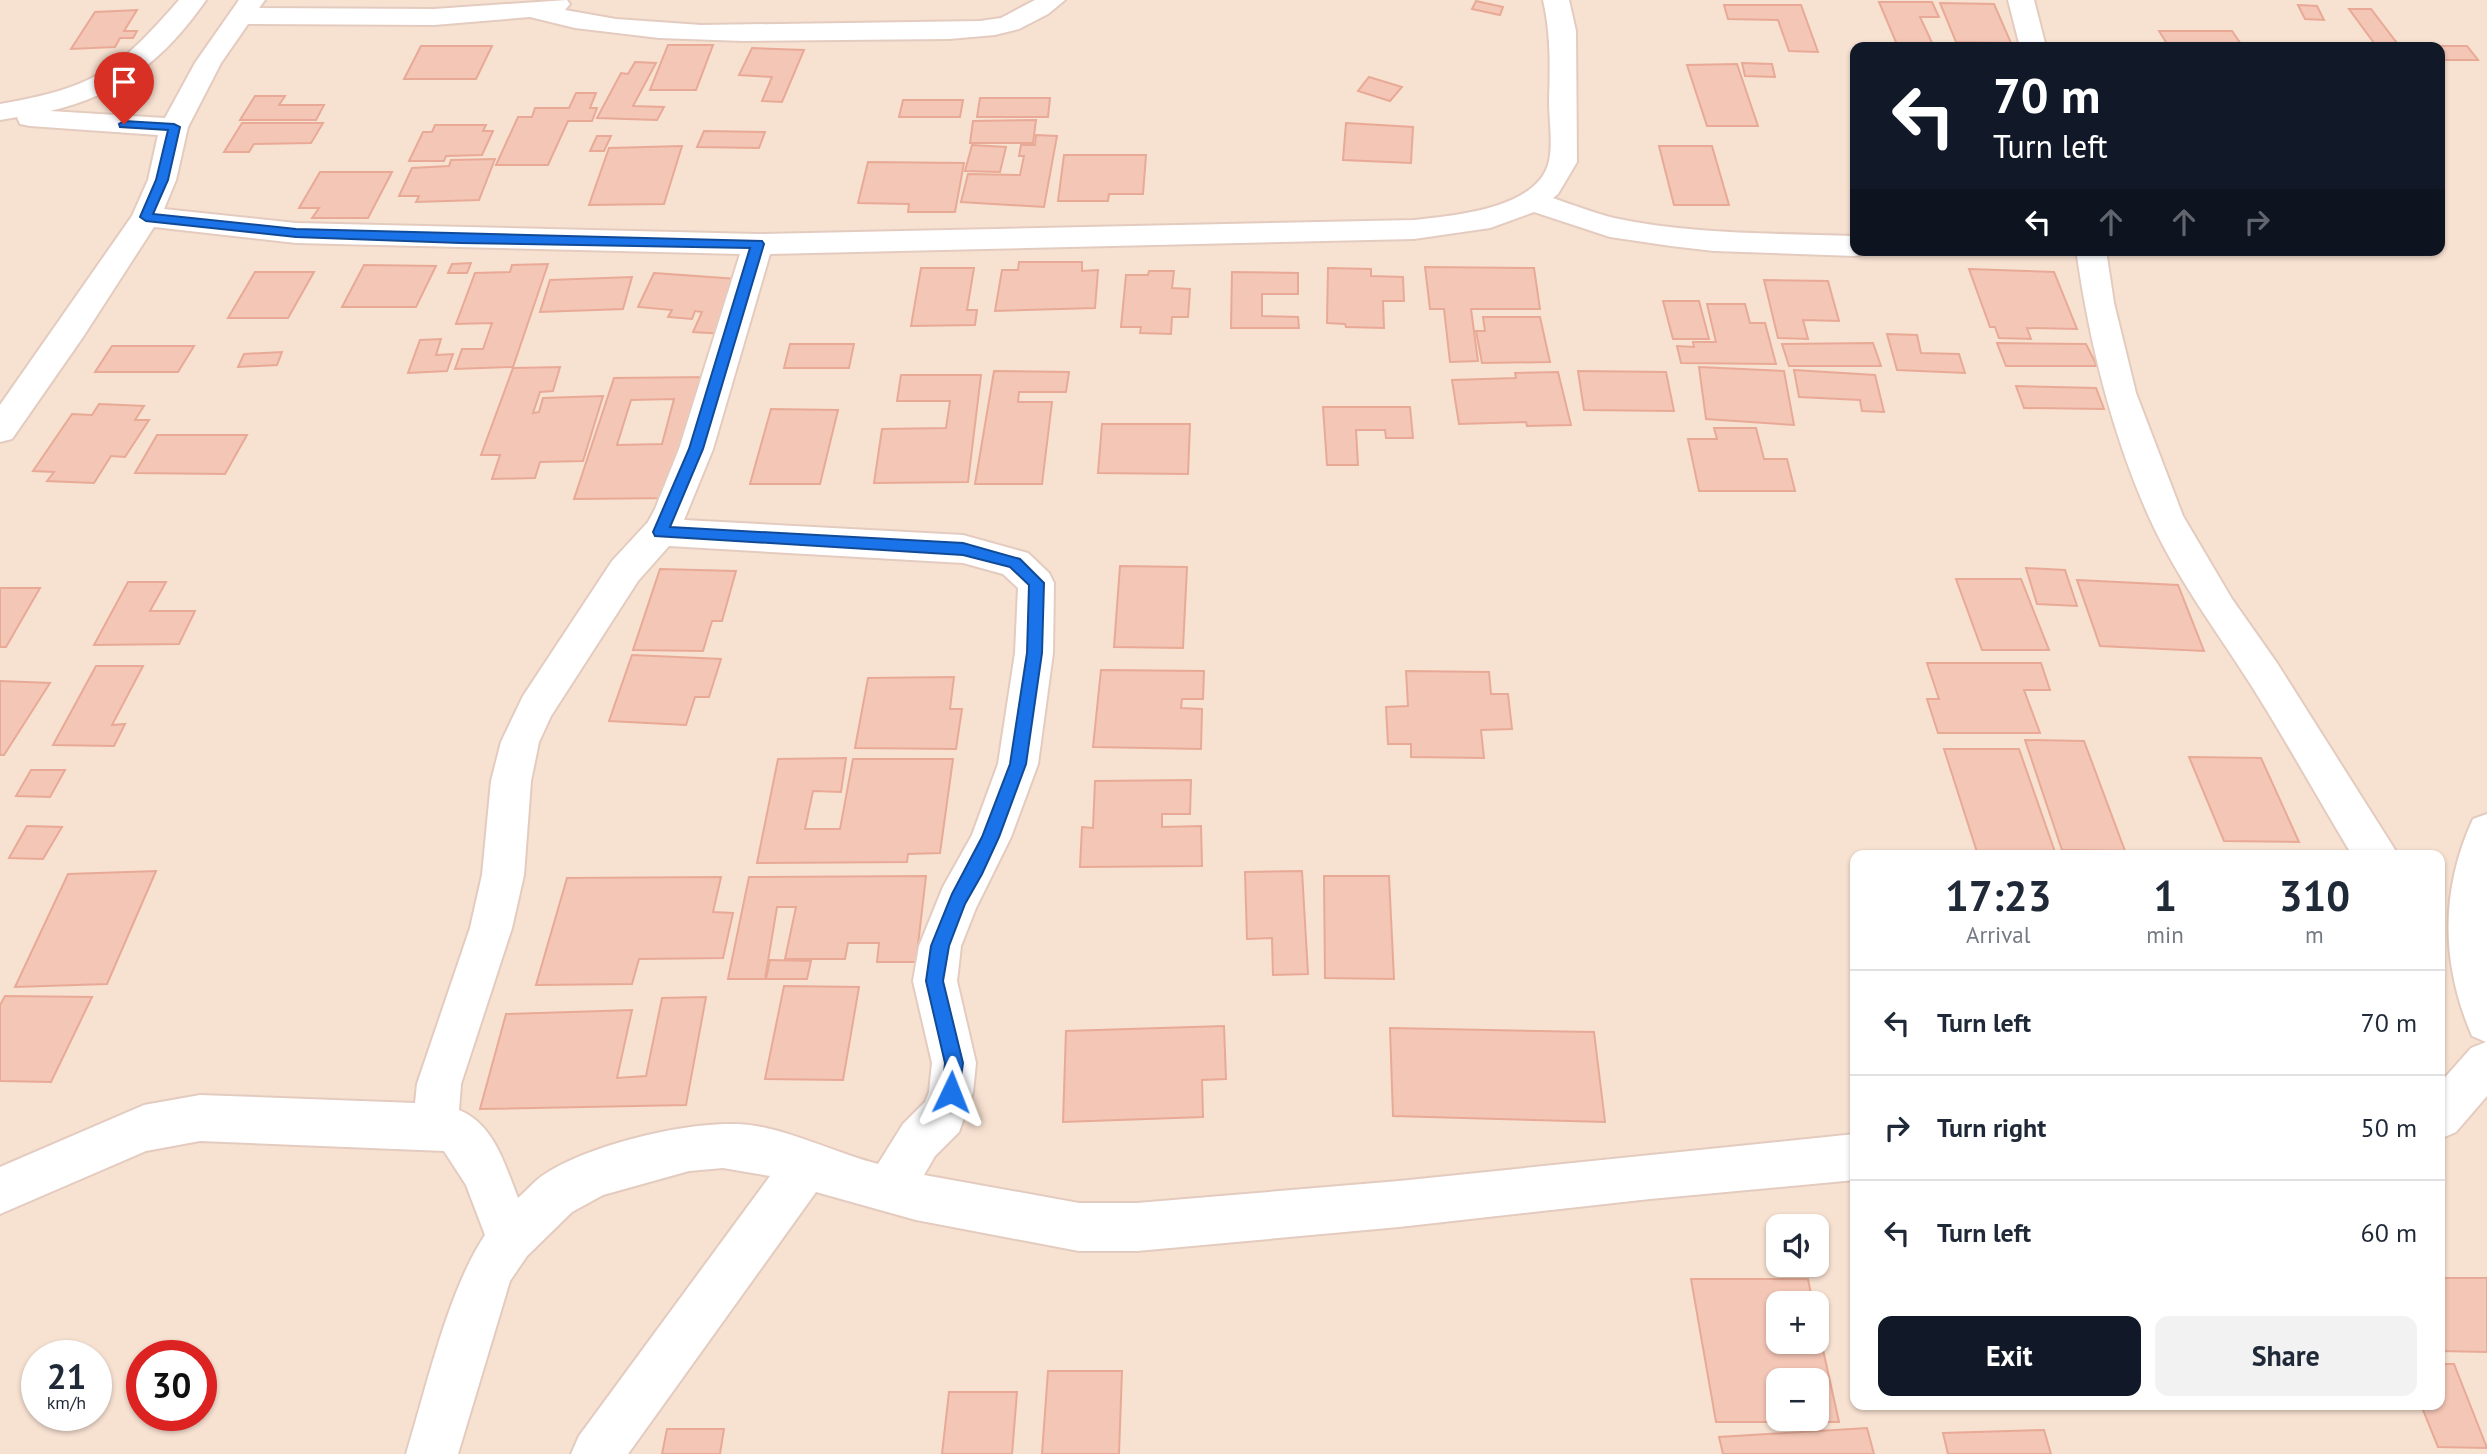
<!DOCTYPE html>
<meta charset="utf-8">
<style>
:root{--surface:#fff;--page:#f2f2f3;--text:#1f2937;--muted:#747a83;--line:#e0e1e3;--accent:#111827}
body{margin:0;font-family:"PT Sans",sans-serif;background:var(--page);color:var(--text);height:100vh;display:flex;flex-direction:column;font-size:26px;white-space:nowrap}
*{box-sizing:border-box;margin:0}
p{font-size:23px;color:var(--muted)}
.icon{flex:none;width:38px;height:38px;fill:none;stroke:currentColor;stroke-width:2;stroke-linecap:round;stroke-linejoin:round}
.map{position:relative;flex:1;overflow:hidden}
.sheet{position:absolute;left:1850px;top:850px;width:595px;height:560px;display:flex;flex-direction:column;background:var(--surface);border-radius:14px;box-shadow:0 2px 5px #0004}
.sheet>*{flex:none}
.top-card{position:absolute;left:1850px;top:42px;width:595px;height:214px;border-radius:14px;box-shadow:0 2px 5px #0004;background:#111827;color:#fff;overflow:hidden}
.fabs{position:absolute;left:1766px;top:1214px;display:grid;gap:14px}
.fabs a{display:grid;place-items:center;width:63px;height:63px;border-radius:14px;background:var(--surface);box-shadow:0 2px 5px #0004;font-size:35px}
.speed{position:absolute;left:21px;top:1340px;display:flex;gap:14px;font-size:35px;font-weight:700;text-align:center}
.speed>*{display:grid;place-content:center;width:91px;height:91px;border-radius:50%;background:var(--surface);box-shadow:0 2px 5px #0004;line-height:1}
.speed small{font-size:18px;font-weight:400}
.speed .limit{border:10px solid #d22;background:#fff;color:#111}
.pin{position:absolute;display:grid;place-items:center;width:60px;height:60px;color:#fff;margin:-72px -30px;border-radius:50% 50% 50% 0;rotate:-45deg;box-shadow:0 0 7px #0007}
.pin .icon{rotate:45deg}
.me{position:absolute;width:77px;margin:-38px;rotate:2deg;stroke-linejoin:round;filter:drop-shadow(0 0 5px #0008)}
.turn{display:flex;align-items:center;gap:24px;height:147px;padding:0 28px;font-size:32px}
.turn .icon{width:91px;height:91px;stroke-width:2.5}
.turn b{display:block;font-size:49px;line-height:60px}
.lanes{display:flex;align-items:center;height:66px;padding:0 28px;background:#0003;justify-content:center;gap:35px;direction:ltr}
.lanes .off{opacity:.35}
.eta{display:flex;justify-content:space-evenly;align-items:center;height:119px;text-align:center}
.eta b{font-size:42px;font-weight:700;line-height:49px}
.button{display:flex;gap:14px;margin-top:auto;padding:14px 28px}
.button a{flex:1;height:80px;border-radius:14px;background:var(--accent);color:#fff;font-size:28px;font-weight:700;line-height:80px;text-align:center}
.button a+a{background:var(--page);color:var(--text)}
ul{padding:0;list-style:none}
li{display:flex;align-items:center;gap:21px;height:105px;padding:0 28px;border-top:2px solid var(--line)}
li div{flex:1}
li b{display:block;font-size:26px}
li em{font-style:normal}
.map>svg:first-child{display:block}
.residential{fill:#f7e1d1;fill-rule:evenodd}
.building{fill:#f4c6b6;stroke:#e8aa96;stroke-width:2;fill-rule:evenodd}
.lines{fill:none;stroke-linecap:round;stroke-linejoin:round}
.minor-casing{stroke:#e4cbbf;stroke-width:4}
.minor{fill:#fff;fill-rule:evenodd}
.route{fill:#1a73e8;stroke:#114b97;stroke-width:2}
</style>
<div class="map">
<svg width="2487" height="1454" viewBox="0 0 2487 1454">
<rect width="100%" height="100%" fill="#fdeee0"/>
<path class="residential" d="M0 0H2487V1454H0ZM1855 47H2440V250H1855ZM1855 856H2440V1405H1855ZM1778 1227H1816V1265H1778ZM1778 1304H1816V1342H1778ZM37 1356H96V1416H37ZM142 1356H201V1416H142ZM1778 1381H1816V1419H1778Z"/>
<g class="building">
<polygon points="1476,1 1503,7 1500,15 1472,9"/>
<polygon points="1879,2 1932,2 1939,17 1920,17 1934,47 2004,47 1898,47"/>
<polygon points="1940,3 1994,4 2011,43 1956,42"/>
<polygon points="1724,5 1801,5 1818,52 1789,51 1778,20 1728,19"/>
<polygon points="2298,5 2317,6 2324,20 2305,19"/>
<polygon points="2349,9 2371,9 2400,47 2377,47"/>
<polygon points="137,10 124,31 137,31 133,38 120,38 115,47 71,49 95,12"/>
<polygon points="2159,31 2232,31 2243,47 2169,47"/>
<polygon points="668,45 713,45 696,90 650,90"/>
<polygon points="421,46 492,46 476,79 404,79"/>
<polygon points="2413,46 2467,46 2478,60 2440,60 2440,47"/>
<polygon points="752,48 804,50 782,102 762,101 772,77 739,75"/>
<polygon points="635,62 656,63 633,106 664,107 657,120 597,118 621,73 628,74"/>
<polygon points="1742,63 1772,64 1775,77 1745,76"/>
<polygon points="1737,64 1758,126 1707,126 1687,65"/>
<polygon points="1369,77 1402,87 1390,101 1358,91"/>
<polygon points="576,93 596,93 590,108 597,108 592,121 568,121 548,165 496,165 518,117 532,117 535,108 569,108"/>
<polygon points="255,96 285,96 279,105 324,105 316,120 240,120"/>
<polygon points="980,98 1050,98 1048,117 977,117"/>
<polygon points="903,100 963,100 960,117 899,117"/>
<polygon points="1036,120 1033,143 970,143 973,121"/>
<polygon points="242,123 323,123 311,143 254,144 249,152 224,152"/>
<polygon points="1346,123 1413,127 1411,163 1343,160"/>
<polygon points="435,125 486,125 483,131 493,131 482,155 446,156 444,161 409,161 423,132 432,132"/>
<polygon points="704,131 765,132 759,148 697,147"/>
<polygon points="1036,135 1057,136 1044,207 961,202 968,174 1020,175 1024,156 1019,156 1021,145 1035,145"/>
<polygon points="597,136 611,136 604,151 590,151"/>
<polygon points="972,145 1006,147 1000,172 965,171"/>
<polygon points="682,146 664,204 589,205 609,148"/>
<polygon points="1659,146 1712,146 1729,205 1674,205"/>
<polygon points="1064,155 1146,155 1143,194 1109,194 1108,201 1058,201"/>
<polygon points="495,159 479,200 416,202 419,196 399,196 412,168 449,166 451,160"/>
<polygon points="868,162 964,163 955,212 908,212 909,204 858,203"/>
<polygon points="320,172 392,172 368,218 312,218 319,208 299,208"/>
<polygon points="1019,262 1082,262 1082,271 1098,270 1095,308 995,311 1002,270 1018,270"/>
<polygon points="471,263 467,273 448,273 452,264"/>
<polygon points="548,264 513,367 455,369 462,349 483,349 492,323 456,324 475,273 510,272 512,265"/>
<polygon points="364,265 436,266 416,307 342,307"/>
<polygon points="1425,267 1534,268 1540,309 1471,309 1478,361 1450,362 1444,309 1430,309"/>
<polygon points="921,268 974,268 967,310 977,310 975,325 911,326"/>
<polygon points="1328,268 1371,269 1371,276 1403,277 1404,301 1383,301 1384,328 1346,327 1345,324 1327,323"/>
<polygon points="1969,269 2054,272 2077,329 2027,328 2031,339 1999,338 1995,327 1990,327"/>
<polygon points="1149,271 1174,271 1172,288 1190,289 1188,317 1172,317 1171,334 1140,333 1141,327 1121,327 1126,275 1148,275"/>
<polygon points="255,272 314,272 288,318 228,318"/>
<polygon points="1232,272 1298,273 1298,294 1262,294 1262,316 1298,317 1299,328 1231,328"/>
<polygon points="654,273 751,280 726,334 693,332 702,312 695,311 692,319 668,317 672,310 638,307"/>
<polygon points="632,277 623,309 540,312 550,280"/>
<polygon points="1764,280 1828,281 1839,321 1803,320 1808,339 1778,338"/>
<polygon points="1663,301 1699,301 1709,339 1673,339"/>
<polygon points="1707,304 1745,304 1750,323 1765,323 1776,364 1681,363 1677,346 1694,347 1693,342 1716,342"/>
<polygon points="1483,317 1540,317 1550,362 1482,363 1476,331 1485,331"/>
<polygon points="1887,334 1917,335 1921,353 1959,354 1965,373 1897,370"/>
<polygon points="441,339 436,355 453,354 447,371 408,373 420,340"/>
<polygon points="1873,343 1881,366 1789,366 1782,344"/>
<polygon points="1997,343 2086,344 2097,366 2006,366"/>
<polygon points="790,344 854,344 849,368 784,368"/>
<polygon points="112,346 194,346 178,372 95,372"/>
<polygon points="282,352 277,365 238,367 244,354"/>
<polygon points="560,367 553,391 540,392 533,413 539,412 543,398 603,396 583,461 540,462 535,478 492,479 500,455 481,455 513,368"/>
<polygon points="1699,367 1784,371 1794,425 1706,419"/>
<polygon points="1794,370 1875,375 1884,412 1862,411 1860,400 1799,397"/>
<polygon points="994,371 1069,372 1066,392 1019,392 1018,402 1052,402 1042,484 975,484"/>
<polygon points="1578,371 1666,372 1674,411 1584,410"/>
<polygon points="1558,372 1571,425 1527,426 1526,422 1459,424 1452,380 1516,378 1515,373"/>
<polygon points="901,375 981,375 968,482 874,483 882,429 946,428 950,401 897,401"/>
<path d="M710 377 675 498 574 499 614 378ZM674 399 662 444 617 445 631 400Z"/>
<polygon points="2016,386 2096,388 2104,409 2024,408"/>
<polygon points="99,404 144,406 135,420 149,420 125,457 111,456 94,483 47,481 54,472 33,471 72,414 92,415"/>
<polygon points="1323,407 1410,407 1413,438 1386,438 1385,430 1356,430 1358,465 1327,465"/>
<polygon points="771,409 838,410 820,484 750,484"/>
<polygon points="1102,424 1190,424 1188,474 1098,473"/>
<polygon points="1714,428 1756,428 1764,459 1787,459 1795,491 1699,491 1688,439 1717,439"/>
<polygon points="157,435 247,435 225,474 135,473"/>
<polygon points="1120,566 1187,567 1183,648 1114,647"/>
<polygon points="2026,568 2065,570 2077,606 2037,604"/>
<polygon points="660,569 736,571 722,621 712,621 703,651 633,650"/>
<polygon points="1956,579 2021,579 2049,650 1982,650"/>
<polygon points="2077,580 2178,585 2204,651 2100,646"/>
<polygon points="128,582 166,582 150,611 195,611 179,644 94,645"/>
<polygon points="0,588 40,588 6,647 0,647"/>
<polygon points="632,655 721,659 709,697 695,697 686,725 609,721"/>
<polygon points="1927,663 2041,663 2050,690 2024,690 2040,733 1938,733 1927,699 1939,699"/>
<polygon points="96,666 143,666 112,725 125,724 114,746 53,745"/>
<polygon points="1101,670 1204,671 1203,699 1182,699 1181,708 1202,709 1201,749 1093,747"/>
<polygon points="1406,671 1489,672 1491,694 1508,694 1512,729 1481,730 1484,758 1411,757 1411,744 1388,744 1386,707 1408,706"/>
<polygon points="954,677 950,709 962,709 956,749 855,748 868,678"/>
<polygon points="0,681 50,683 4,755 0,755"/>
<polygon points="2025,740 2084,741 2125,851 2062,850"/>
<polygon points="1944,749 2019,749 2055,852 1977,852"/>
<polygon points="2189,757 2261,758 2299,842 2224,841"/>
<polygon points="846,758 841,792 813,791 805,829 840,829 853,759 953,759 940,853 908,854 907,862 757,863 778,759"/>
<polygon points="31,770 65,770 50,797 16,796"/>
<polygon points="1191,780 1190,814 1162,814 1162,827 1201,826 1202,866 1080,867 1082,827 1093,828 1095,781"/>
<polygon points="27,826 62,827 43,859 9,858"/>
<polygon points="156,871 107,984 15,987 68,874"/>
<polygon points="1302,871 1308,974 1273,975 1272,938 1247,939 1245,872"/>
<polygon points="926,876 916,962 877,962 879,943 848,943 845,959 785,959 796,907 777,907 765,979 728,979 749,877"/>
<polygon points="1324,876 1389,876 1394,979 1325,978"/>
<polygon points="721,877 713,912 733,913 723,958 639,959 632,984 536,985 567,878"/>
<polygon points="770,960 811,961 807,979 766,979"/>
<polygon points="784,986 859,987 843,1080 765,1079"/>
<polygon points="5,996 92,997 51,1082 0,1081 0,1005"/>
<polygon points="706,997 686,1105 480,1109 506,1014 632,1010 617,1078 646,1076 662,998"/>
<polygon points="1224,1026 1226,1079 1202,1080 1203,1117 1063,1122 1066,1031"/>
<polygon points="1390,1028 1594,1032 1605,1122 1393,1116"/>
<polygon points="2440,1278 2487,1278 2487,1352 2440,1351"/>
<path d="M1691 1279H1808L1813 1304H1778V1342H1816V1318L1839 1422H1716ZM1778 1381H1816V1419H1778Z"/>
<polygon points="2440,1364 2454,1364 2487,1448 2438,1447 2421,1405 2440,1405"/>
<polygon points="1048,1371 1122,1371 1119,1454 1042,1454"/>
<polygon points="949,1392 1017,1392 1012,1454 942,1454"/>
<polygon points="1867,1428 1874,1454 1723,1454 1719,1437"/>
<polygon points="667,1429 724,1429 720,1454 662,1454"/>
<polygon points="2044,1430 2051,1454 1948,1454 1943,1433"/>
</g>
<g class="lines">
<g class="minor-casing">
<g id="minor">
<path d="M179 0H206C165 59 120 95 50 111L165 118 195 63 239 0H265L259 8 434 9 567 0 570 4 565 10 616 19 701 25 980 21 1001 18 1035 0H1065L1048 14 1019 29 995 35 949 39 744 41 659 38 575 28 530 17 434 25 248 24 221 63 188 127 176 180 164 209 296 223 758 234 1414 220C1452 216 1539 209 1549 161 1553 143 1549 120 1549 101 1550 67 1551 34 1543 0H1569L1576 31 1577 162 1558 194 1553 198C1573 205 1594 213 1614 218 1693 235 1775 233 1855 236V250H1867L1866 253 1855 256 1714 251 1671 246 1610 237 1534 212 1490 228 1414 239 770 254 713 449 684 520 963 535 1028 553 1049 573 1054 583 1053 653 1038 764 1011 837 976 908 961 946 957 981 976 1063 973 1092 959 1132 935 1156 924 1175 1079 1203H1137L1399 1181 1855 1134V1180L1650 1199 1399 1227 1137 1251H1079L916 1220 816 1192 628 1454H571L579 1436 770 1176 723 1168 689 1171 603 1195 572 1212 527 1256 510 1281 458 1454H406C426 1389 448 1290 485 1235L466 1185 444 1151 200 1141 146 1151 0 1214V1167L144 1105 200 1095 415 1103 417 1084 470 928 482 875 491 781 501 742 523 696 612 561 648 522 655 509 679 449 740 254 296 243 154 227 83 337 12 439 0 442V405L132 216 148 180 158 135 30 126 20 124 17 117 0 120V104C94 88 117 71 179 0ZM669 546 963 563 1003 574 1018 588 1015 653 998 764 972 835 943 887 919 946 913 981 932 1063 929 1092 925 1102 903 1124 878 1164C838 1154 797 1133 756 1126 702 1116 582 1145 538 1179 531 1185 525 1192 518 1198 505 1165 494 1124 459 1110L461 1084 512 928 524 875 531 781 539 742 551 716 638 581Z"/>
<polygon points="2008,0 2034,0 2046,47 2020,47"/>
<path d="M2073 250H2106L2114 303 2136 393 2183 516 2232 599 2277 663 2399 856H2354L2349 850C2316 795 2285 739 2251 685 2216 630 2176 577 2149 517 2112 434 2090 345 2077 256Z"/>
<path d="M2487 814V1096L2456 1132 2440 1139V1083L2471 1048 2486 1042 2472 1036C2441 964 2440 890 2473 819Z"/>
</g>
</g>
<use href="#minor" class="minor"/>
</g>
<polygon class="route" points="124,121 174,124 180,127 168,180 153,214 296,229 762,241 764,244 703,449 670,527 963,543 1020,559 1044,583 1042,653 1026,764 999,837 982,874 965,904 949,946 943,981 963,1063 958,1098 951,1101 945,1098 942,1092 945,1063 926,981 931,946 952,894 982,837 1010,764 1027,653 1029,585 1010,567 963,555 655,536 653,532 689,449 750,248 460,243 296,237 146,221 140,217 156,180 168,130 120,127 119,124"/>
</svg>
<div class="fabs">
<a><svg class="icon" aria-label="sound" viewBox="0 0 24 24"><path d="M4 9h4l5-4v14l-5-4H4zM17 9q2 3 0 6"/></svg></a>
<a>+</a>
<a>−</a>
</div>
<div class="speed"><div>21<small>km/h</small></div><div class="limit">30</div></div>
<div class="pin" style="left:124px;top:124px;background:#d93025"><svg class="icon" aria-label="arrive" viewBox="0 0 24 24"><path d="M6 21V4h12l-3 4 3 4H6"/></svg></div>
<svg class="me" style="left:951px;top:1092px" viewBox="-20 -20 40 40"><path d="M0-17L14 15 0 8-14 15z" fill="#1a73e8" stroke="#fff" stroke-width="4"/></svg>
<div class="top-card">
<div class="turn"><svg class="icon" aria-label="left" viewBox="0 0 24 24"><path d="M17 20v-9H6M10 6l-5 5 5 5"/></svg><div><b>70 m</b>Turn left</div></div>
<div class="lanes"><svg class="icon" aria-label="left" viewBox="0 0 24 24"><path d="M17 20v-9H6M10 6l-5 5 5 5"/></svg><svg class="icon off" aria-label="ahead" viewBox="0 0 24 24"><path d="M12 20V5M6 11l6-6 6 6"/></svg><svg class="icon off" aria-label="ahead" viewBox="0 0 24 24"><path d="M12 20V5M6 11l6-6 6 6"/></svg><svg class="icon off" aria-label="right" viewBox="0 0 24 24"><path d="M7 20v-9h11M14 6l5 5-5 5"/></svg></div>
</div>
<section class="sheet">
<div class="eta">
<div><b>17:23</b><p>Arrival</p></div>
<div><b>1</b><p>min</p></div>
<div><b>310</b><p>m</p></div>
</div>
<ul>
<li><svg class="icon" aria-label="left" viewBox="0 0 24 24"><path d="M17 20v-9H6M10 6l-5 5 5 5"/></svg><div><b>Turn left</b></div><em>70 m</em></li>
<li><svg class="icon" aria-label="right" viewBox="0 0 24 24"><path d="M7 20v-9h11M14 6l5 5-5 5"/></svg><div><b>Turn right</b></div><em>50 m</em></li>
<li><svg class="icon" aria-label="left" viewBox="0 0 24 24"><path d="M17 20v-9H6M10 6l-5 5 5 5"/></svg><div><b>Turn left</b></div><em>60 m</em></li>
</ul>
<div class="button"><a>Exit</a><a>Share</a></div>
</section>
</div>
